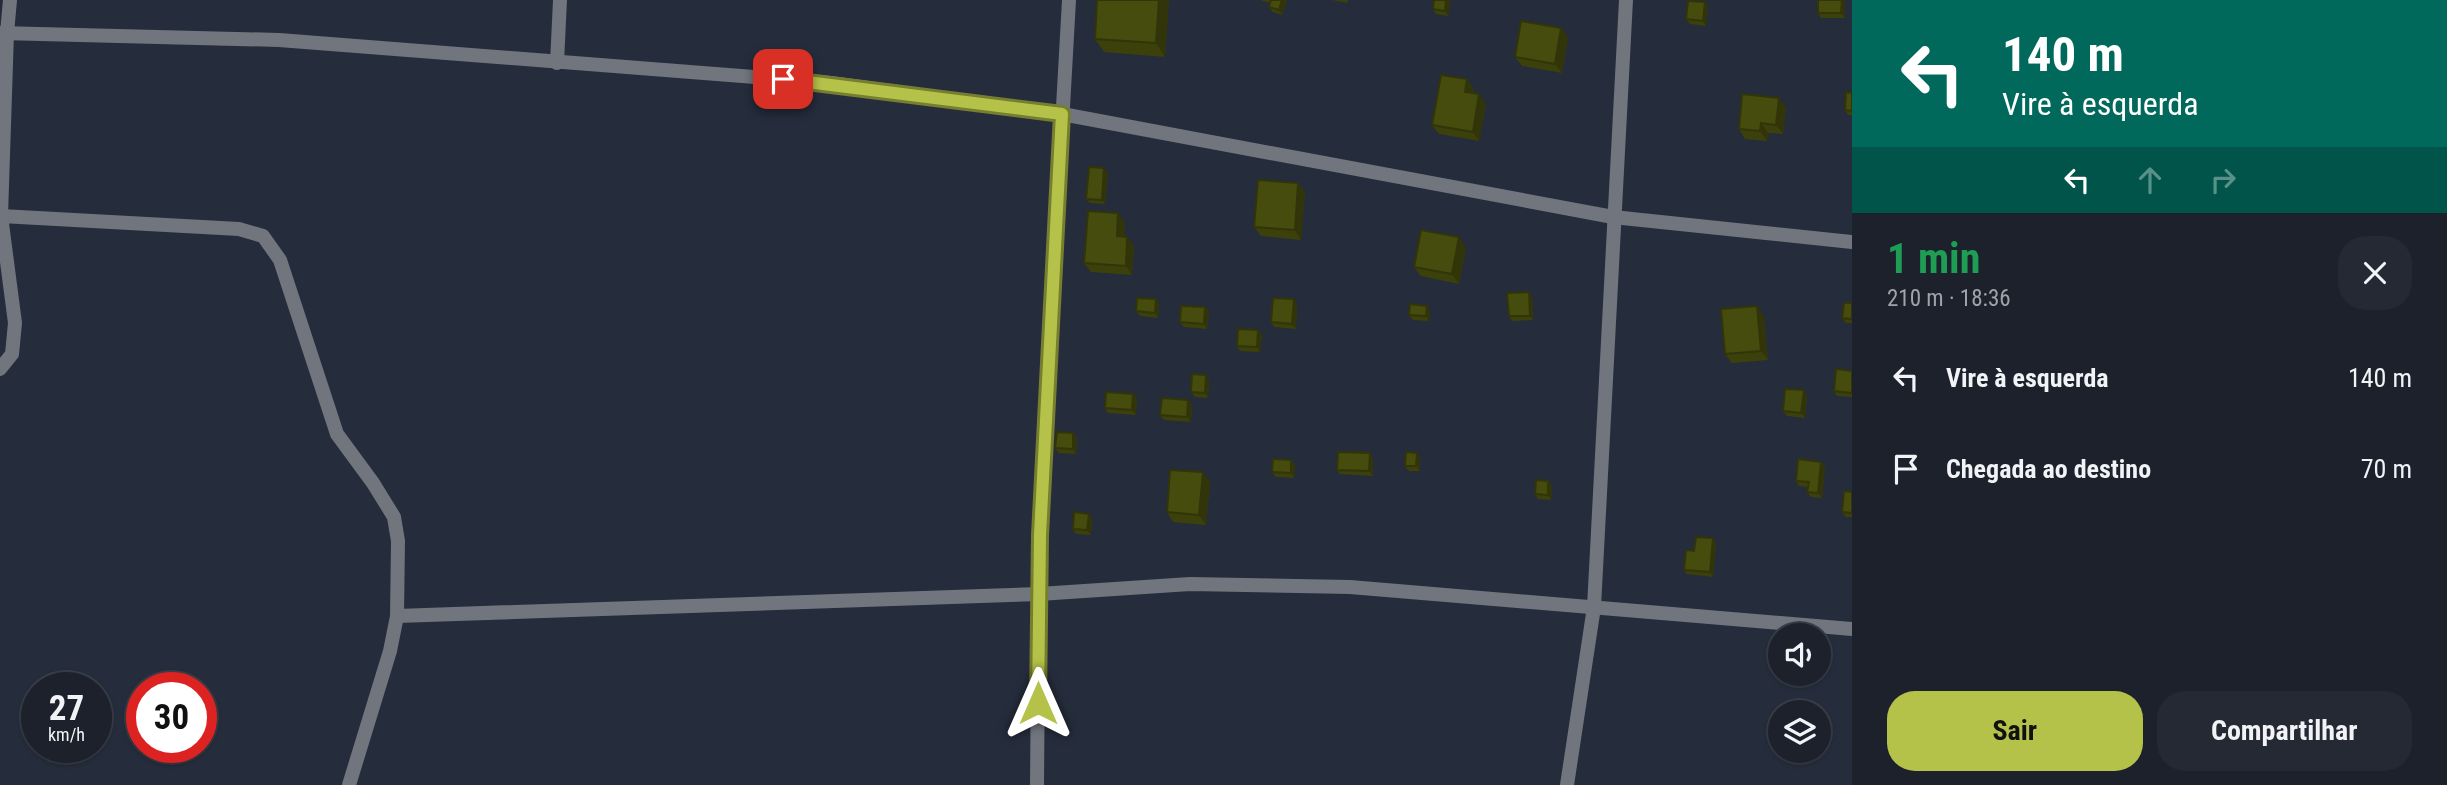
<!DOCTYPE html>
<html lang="pt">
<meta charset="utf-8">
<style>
:root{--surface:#1c212c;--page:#252934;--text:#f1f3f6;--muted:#a0a3a9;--line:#3a3e48;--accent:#b5c249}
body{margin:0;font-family:"Roboto Condensed",sans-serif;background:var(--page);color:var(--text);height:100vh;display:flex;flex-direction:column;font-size:26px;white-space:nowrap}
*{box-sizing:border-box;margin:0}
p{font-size:23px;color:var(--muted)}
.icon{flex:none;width:38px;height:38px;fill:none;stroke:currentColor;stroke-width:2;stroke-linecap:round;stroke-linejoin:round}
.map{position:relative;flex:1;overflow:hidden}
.panel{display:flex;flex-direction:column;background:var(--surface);width:595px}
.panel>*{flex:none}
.hud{background:#00695c;color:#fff;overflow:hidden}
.controls{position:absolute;left:1768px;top:623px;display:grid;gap:14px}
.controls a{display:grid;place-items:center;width:63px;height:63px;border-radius:50%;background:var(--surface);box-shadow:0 2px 5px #0004,0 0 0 2px var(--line);font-size:35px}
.speed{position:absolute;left:21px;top:672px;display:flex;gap:14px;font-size:35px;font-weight:700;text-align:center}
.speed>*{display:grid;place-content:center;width:91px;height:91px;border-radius:50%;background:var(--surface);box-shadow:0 2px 5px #0004,0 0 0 2px var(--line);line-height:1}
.speed small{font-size:18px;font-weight:400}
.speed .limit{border:10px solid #d22;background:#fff;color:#111}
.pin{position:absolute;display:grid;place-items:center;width:60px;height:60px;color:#fff;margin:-30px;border-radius:14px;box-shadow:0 4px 10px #0006}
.me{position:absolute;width:77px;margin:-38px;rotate:0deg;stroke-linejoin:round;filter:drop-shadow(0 0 5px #0008)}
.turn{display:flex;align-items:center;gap:24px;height:147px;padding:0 35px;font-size:32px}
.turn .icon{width:91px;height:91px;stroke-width:2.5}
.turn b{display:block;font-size:49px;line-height:60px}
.lanes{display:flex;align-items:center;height:66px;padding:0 35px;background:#0003;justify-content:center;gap:35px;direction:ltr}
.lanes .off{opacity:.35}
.round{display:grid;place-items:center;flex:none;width:74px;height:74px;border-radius:28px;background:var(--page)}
.headline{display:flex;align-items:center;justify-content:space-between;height:119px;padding:0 35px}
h1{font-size:42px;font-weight:700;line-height:52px;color:#1e9e55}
.primary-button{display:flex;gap:14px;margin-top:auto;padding:14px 35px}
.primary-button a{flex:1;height:80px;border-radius:28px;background:var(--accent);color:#111;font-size:28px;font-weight:700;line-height:80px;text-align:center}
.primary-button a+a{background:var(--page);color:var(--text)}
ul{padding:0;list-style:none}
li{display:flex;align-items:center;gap:21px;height:91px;padding:0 35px}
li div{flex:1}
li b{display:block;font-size:26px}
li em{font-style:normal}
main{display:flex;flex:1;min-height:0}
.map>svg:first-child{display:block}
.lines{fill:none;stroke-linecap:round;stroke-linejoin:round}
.minor{stroke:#71757d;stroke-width:14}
.wall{fill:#3c410b}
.shaded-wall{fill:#313509}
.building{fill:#464c0d;stroke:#313509;stroke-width:2}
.route-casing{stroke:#767e2f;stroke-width:18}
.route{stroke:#b5c249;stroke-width:12}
</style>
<main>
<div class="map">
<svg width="1852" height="785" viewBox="0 0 1852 785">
<rect width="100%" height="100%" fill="#252c3b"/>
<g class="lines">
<g class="minor">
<polyline points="0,33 279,40 831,83 1062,114 1613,217 1852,242"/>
<polyline points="557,63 560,0"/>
<polyline points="1,216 239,229 263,236 280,260 337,434 373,483 394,517 398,541 397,616 390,651 349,785"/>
<polyline points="0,369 12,354 15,323 1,216 7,33 10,0"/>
<polyline points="397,616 1039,594 1190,584 1350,587 1852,629"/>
<polyline points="1037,785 1039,535 1069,0"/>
<polyline points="1567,785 1594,607 1626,0"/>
</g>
</g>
<g class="wall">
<polygon points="1169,0 1165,57 1104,52 1095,39"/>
<polygon points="1260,0 1287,0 1282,15 1273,12 1269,7 1270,3"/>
<polygon points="1332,0 1348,0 1347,3"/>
<polygon points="1434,0 1450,0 1450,1 1448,16 1436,14 1433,9"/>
<polygon points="1845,0 1845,18 1821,18 1818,13"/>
<polygon points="1708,7 1706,26 1690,24 1686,19"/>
<polygon points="1561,28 1568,37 1562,73 1522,66 1515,57"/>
<polygon points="1474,89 1473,93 1486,104 1479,141 1439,134 1432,125"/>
<polygon points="1852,93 1852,115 1848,115 1845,110"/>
<polygon points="1786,107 1783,134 1768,133 1767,141 1745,139 1739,129"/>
<polygon points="1108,173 1105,204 1090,203 1086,199"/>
<polygon points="1298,183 1305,192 1301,240 1261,236 1254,227"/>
<polygon points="1125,222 1124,237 1127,237 1134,246 1132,275 1091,272 1084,263"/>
<polygon points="1466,247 1459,284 1421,276 1414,267"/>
<polygon points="1529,292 1532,297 1533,320 1512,321 1509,316"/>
<polygon points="1852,303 1852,323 1846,323 1842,318"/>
<polygon points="1159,304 1158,318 1140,316 1136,311"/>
<polygon points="1297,304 1296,329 1274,327 1271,322"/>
<polygon points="1205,307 1209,312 1207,329 1184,327 1180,322"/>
<polygon points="1430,310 1429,321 1413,320 1409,315"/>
<polygon points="1764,316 1768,360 1732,363 1725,354"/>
<polygon points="1258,330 1262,335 1260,352 1240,351 1237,346"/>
<polygon points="1852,371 1852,397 1837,396 1834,391"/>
<polygon points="1206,375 1209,380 1208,398 1195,397 1191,392"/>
<polygon points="1133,394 1137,398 1136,415 1108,413 1105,408"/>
<polygon points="1807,395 1805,418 1787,416 1783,411"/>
<polygon points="1188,400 1192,405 1191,422 1164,420 1160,415"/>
<polygon points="1073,433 1077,438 1076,454 1059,453 1055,448"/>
<polygon points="1370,453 1373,458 1373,476 1340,474 1337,470"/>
<polygon points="1420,458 1420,471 1409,471 1405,466"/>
<polygon points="1291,460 1295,465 1294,478 1276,477 1272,472"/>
<polygon points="1821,462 1825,467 1822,498 1811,497 1807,492 1808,487 1799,486 1796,481"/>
<polygon points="1548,481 1552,486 1551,500 1538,499 1535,494"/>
<polygon points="1210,482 1206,525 1173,522 1167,512"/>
<polygon points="1852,492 1852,517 1846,517 1842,512"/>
<polygon points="1092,518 1091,535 1076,534 1073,529"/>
<polygon points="1716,543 1713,577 1687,574 1684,570 1694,551"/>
</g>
<g class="shaded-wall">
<polygon points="1159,0 1169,0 1165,57 1156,43"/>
<polygon points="1282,0 1287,0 1282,15 1279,10"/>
<polygon points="1446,0 1450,0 1450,1 1448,16 1445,11"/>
<polygon points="1842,0 1845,0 1845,18 1841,13"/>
<polygon points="1705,2 1708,7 1706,26 1703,21"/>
<polygon points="1561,28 1568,37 1562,73 1555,64"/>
<polygon points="1467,79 1474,89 1471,102 1465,92"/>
<polygon points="1479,94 1486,104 1479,141 1473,132"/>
<polygon points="1779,98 1786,107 1783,134 1776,125"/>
<polygon points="1761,123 1768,133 1767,141 1760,131"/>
<polygon points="1104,168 1108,173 1105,204 1102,200"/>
<polygon points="1298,183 1305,192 1301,240 1295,230"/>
<polygon points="1118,213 1125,222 1124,246 1117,236"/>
<polygon points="1127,237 1134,246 1132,275 1126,266"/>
<polygon points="1459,237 1466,247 1459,284 1452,274"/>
<polygon points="1529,292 1532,297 1533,320 1530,316"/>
<polygon points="1156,299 1159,304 1158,318 1155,313"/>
<polygon points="1294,299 1297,304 1296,329 1292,324"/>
<polygon points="1427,306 1430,310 1429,321 1426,316"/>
<polygon points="1757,306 1764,316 1768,360 1761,351"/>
<polygon points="1205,307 1209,312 1207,329 1204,324"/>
<polygon points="1258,330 1262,335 1260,352 1257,347"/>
<polygon points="1206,375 1209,380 1208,398 1205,393"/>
<polygon points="1804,390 1807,395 1805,418 1801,413"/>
<polygon points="1133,394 1137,398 1136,415 1132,410"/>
<polygon points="1188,400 1192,405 1191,422 1187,417"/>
<polygon points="1073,433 1077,438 1076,454 1073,449"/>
<polygon points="1370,453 1373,458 1373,476 1369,471"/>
<polygon points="1417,453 1420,458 1420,471 1416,466"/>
<polygon points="1291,460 1295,465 1294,478 1291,473"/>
<polygon points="1821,462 1825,467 1822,498 1818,493"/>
<polygon points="1203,472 1210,482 1206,525 1199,515"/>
<polygon points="1548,481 1552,486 1551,500 1548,495"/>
<polygon points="1089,514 1092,518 1091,535 1087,530"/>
<polygon points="1713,538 1716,543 1713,577 1710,572"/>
</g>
<g class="building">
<polygon points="1097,0 1159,0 1156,43 1095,39"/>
<polygon points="1271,0 1282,0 1279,10 1269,7"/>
<polygon points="1434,0 1446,0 1445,11 1433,9"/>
<polygon points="1818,0 1842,0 1841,13 1818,13"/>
<polygon points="1688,1 1705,2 1703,21 1686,19"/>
<polygon points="1521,21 1561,28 1555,64 1515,57"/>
<polygon points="1441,75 1467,79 1465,92 1479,94 1473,132 1432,125"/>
<polygon points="1846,92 1852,93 1852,111 1845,110"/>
<polygon points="1742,94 1779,98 1776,125 1761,123 1760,131 1739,129"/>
<polygon points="1089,167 1104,168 1102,200 1086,199"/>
<polygon points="1258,180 1298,183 1295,230 1254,227"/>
<polygon points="1088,211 1118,213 1117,236 1127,237 1126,266 1084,263"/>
<polygon points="1421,230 1459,237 1452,274 1414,267"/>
<polygon points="1529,292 1530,316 1509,316 1507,293"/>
<polygon points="1137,298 1156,299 1155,313 1136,311"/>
<polygon points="1273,298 1294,299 1292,324 1271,322"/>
<polygon points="1844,303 1852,303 1852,319 1842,318"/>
<polygon points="1410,304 1427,306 1426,316 1409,315"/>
<polygon points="1181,306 1205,307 1204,324 1180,322"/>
<polygon points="1757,306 1761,351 1725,354 1721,309"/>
<polygon points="1238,329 1258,330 1257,347 1237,346"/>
<polygon points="1836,369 1852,371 1852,393 1834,391"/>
<polygon points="1192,374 1206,375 1205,393 1191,392"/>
<polygon points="1785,389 1804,390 1801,413 1783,411"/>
<polygon points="1106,392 1133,394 1132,410 1105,408"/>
<polygon points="1162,398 1188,400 1187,417 1160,415"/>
<polygon points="1057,432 1073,433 1073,449 1055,448"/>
<polygon points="1338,452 1370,453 1369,471 1337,470"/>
<polygon points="1406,452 1417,453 1416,466 1405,466"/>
<polygon points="1273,459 1291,460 1291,473 1272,472"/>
<polygon points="1798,459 1821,462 1818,493 1807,492 1809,482 1796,481"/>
<polygon points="1170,470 1203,472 1199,515 1167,512"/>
<polygon points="1536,480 1548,481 1548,495 1535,494"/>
<polygon points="1844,491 1852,492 1852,513 1842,512"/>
<polygon points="1074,512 1089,514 1087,530 1073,529"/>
<polygon points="1696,537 1713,538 1710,572 1684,570 1686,550 1694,551"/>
</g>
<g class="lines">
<g class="route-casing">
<polyline id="route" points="783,79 1062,114 1040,535 1038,703"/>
</g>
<use href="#route" class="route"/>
</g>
</svg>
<div class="controls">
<a><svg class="icon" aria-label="sound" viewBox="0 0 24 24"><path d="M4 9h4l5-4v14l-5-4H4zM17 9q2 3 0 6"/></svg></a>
<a><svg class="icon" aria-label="layers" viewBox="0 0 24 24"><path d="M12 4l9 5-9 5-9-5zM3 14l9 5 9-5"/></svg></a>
</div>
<div class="speed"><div>27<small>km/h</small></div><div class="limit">30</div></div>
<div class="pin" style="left:783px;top:79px;background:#d93025"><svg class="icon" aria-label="arrive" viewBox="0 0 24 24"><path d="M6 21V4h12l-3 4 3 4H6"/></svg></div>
<svg class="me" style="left:1038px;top:703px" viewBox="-20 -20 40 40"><path d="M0-17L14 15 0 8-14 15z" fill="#b5c249" stroke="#fff" stroke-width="4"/></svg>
</div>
<section class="panel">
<div class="hud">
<div class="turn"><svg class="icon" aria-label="left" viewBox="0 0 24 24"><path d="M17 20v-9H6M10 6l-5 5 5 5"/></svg><div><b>140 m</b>Vire à esquerda</div></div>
<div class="lanes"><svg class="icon" aria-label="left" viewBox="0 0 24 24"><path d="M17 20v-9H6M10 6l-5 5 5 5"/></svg><svg class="icon off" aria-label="ahead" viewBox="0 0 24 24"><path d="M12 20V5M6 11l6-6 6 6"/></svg><svg class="icon off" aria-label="right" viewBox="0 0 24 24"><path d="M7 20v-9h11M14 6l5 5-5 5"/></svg></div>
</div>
<div class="headline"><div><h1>1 min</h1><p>210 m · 18:36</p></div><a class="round"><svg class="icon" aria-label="close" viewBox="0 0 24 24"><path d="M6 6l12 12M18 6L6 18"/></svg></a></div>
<ul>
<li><svg class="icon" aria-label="left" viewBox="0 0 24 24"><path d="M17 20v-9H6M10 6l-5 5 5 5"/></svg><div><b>Vire à esquerda</b></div><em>140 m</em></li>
<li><svg class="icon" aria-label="arrive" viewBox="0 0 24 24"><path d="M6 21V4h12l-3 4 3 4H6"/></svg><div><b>Chegada ao destino</b></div><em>70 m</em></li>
</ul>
<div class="primary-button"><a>Sair</a><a>Compartilhar</a></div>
</section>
</main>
